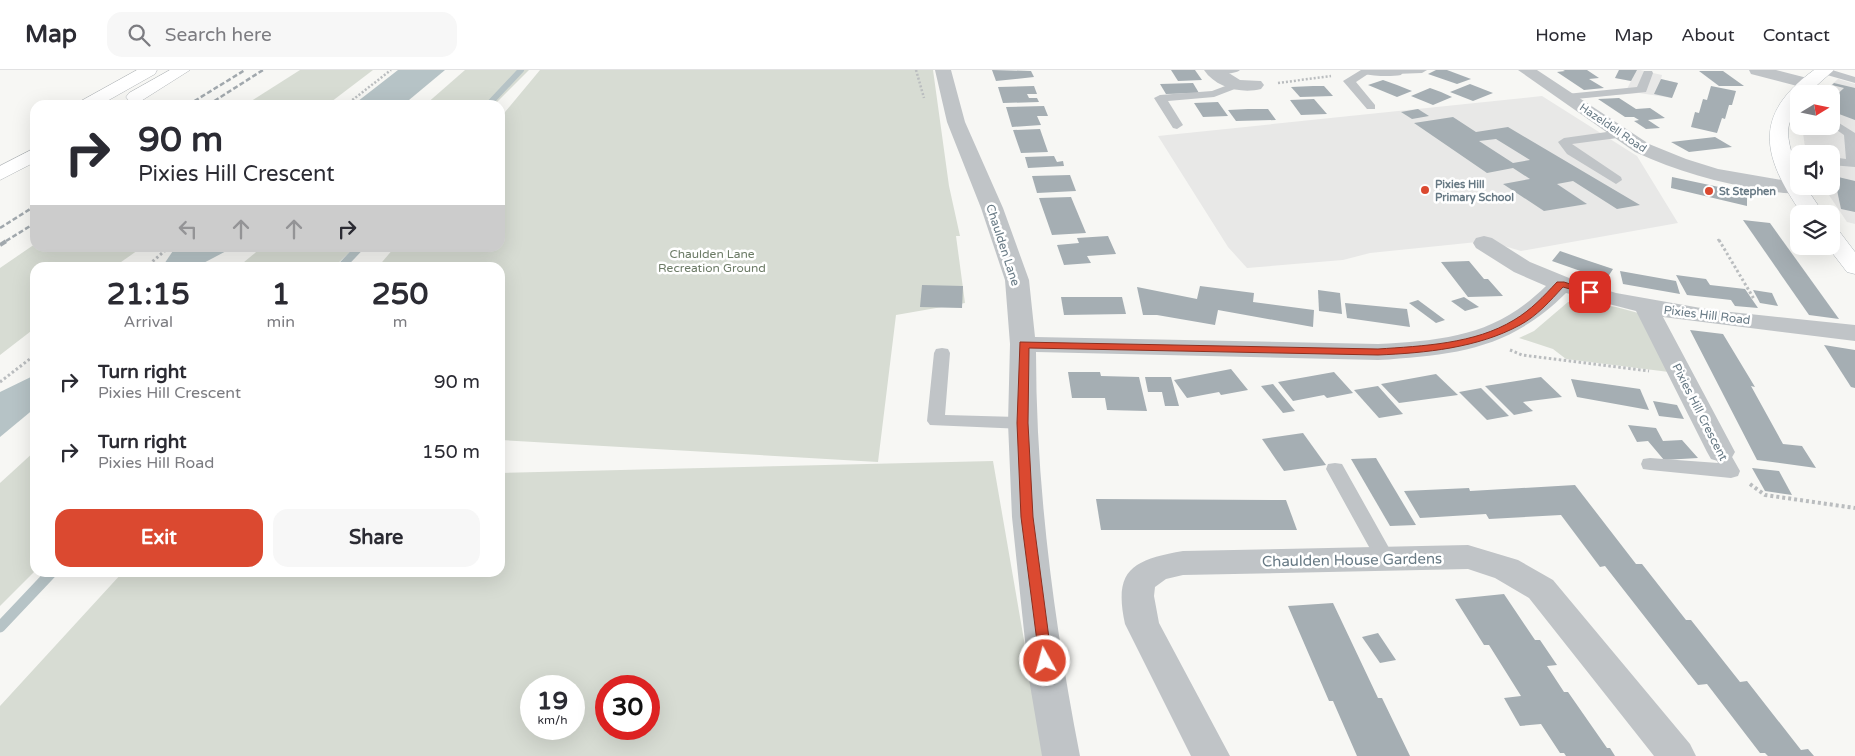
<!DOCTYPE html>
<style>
:root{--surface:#fff;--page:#f7f7f7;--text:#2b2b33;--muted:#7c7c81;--line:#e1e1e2;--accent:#db4930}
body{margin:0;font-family:"Varela Round",sans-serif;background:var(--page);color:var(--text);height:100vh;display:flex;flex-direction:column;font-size:19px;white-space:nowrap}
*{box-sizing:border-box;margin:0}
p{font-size:16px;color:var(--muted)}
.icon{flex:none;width:28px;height:28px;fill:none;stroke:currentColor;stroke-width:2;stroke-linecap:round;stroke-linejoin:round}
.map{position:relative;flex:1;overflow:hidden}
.panel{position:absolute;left:30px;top:192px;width:475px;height:315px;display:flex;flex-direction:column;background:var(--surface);border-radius:15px;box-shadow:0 5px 20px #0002}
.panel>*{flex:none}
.guide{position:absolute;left:30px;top:30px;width:475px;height:152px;border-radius:15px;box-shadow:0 5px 20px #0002;background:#fff;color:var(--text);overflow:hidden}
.needle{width:32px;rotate:80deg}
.tools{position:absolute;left:1790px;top:15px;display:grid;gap:10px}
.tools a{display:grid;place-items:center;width:50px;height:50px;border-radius:10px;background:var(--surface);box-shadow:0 5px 20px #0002;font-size:25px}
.speed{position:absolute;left:520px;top:605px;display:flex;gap:10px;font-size:25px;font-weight:700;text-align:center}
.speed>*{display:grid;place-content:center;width:65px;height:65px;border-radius:50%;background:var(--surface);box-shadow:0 5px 20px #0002;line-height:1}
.speed small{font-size:12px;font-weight:400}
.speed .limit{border:8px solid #d22;background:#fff;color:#111}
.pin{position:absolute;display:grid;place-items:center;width:42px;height:42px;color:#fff;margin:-21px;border-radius:10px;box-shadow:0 2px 8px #0006}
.me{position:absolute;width:55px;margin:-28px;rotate:353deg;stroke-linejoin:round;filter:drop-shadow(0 0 4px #0008)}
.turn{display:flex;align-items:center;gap:18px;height:105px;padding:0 25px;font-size:22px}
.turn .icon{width:65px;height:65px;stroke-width:2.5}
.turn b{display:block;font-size:35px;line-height:42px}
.lanes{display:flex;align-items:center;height:48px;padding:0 25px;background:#0003;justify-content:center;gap:25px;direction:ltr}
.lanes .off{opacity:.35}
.eta{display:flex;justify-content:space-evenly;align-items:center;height:85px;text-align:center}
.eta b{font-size:30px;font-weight:800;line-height:35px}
.action{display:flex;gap:10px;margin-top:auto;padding:10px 25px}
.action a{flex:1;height:58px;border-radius:15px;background:var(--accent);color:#fff;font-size:20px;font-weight:800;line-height:58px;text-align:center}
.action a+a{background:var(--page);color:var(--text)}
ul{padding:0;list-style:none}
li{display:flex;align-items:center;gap:15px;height:70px;padding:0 25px}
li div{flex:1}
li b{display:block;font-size:19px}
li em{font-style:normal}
header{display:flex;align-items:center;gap:30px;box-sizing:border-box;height:70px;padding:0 25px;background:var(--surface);border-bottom:1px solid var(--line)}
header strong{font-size:24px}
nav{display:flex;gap:28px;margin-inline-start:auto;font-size:18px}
.search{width:350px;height:45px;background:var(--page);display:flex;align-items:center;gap:12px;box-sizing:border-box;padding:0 18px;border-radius:15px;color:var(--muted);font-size:19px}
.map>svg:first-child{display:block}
.built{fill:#e8e8e7}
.green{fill:#d7dcd3;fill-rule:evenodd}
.water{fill:#b6c3c6}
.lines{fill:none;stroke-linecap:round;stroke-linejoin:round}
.stream-far2{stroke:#b6c3c6;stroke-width:6}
.stream-far1{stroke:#b6c3c6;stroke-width:8}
.stream{stroke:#b6c3c6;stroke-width:11}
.building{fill:#a5aeb3;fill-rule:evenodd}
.secondary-casing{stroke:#b2b8bc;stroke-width:1}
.highway-casing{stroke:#b3b7ba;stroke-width:1}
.path-far2{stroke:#babdbf;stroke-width:2.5;stroke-dasharray:2 2;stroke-linecap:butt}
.path-far1{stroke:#babdbf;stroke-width:3;stroke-dasharray:2.5 2.5;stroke-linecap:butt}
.path{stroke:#babdbf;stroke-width:4;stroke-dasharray:3 3;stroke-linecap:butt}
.lane{fill:#c0c4c7;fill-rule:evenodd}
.street{fill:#c0c4c7;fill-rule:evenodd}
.secondary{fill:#fff;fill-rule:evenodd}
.highway{fill:#fff;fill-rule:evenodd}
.rail-far1{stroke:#a1a8ad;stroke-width:2.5;stroke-dasharray:5 2.5;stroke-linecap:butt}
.rail{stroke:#a1a8ad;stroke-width:4;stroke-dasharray:7 4;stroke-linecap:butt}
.route{fill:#db4930;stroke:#8e2f1f}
.poi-dot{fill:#db4930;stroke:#fff;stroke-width:2}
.labels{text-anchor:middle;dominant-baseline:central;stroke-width:5;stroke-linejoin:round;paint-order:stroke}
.far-street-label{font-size:11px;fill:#677984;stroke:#fff}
.far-poi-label{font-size:11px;font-weight:bold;fill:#677984;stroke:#fff;text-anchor:start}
.street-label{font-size:12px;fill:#677984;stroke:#fff}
.park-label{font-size:12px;fill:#6c7b66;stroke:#fff}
.near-street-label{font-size:15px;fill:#677984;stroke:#fff}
</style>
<header>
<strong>Map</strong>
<div class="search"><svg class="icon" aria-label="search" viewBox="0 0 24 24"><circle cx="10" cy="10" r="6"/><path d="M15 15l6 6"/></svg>Search here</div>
<nav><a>Home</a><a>Map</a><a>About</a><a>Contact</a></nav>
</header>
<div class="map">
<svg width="1855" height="686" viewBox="0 0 1855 686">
<rect width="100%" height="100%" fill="#f7f7f4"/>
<g class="built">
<polygon points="1619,0 1640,0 1662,5 1661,9 1678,13 1672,28 1639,23 1580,28 1627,19 1631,11 1615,8"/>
<polygon points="1838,9 1855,14 1855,154 1847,152 1823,116 1831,116 1831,84 1806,84 1802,56 1831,56 1831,24 1821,24"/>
<polygon points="1542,26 1637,86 1678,153 1521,181 1487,171 1370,183 1343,190 1247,198 1228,177 1158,66"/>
</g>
<g class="green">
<polygon points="300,0 373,0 327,35 245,35"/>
<polygon points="465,0 529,0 494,35 425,35"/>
<polygon points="540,0 933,0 949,116 960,166 956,166 965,233 896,245 878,392 500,370 500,198 377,198 394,178 500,178 500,48"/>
<polygon points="35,174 35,178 141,178 114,197 35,198 35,258 0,285 0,198"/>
<polygon points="261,178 354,178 334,197 238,197"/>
<polygon points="1577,231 1616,237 1642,244 1669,302 1566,289 1553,279 1519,268 1534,261 1568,232"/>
<polygon points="35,381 35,501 0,536 0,413"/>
<path d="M993 391 1044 686H0V636L122 503 500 502V403ZM531 616H574V659H531ZM606 616H649V659H606Z"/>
</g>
<g class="water">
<polygon points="398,0 445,0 403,35 353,35"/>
<polygon points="175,178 232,178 196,197 162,197"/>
<polygon points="35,305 35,338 0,367 0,322"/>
</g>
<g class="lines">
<polyline class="stream-far2" points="488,35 521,0"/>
<polyline class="stream-far1" points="340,198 359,178"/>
<polyline class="stream" points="0,557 52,502"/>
</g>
<g class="building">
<polygon points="992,0 1031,1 1034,7 996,11"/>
<polygon points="1171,0 1195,0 1202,10 1178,11"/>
<polygon points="1436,0 1447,0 1471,9 1457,14 1428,4"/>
<polygon points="1563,0 1587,0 1599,8 1589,9 1604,18 1584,20 1557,2 1565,1"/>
<polygon points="1619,0 1637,0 1631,11 1615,8"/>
<polygon points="1699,1 1723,1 1744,16 1719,16"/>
<polygon points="1661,9 1678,13 1672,28 1654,24"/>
<polygon points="1383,10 1397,15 1412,21 1397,27 1368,15"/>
<polygon points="1193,13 1199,23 1166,24 1160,14"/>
<polygon points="1834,13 1855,18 1855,50 1831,41 1831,30 1844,18 1832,15"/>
<polygon points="1470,14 1493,23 1473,31 1450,22"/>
<polygon points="1034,16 1037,24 1027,24 1029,28 1037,28 1039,32 1003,33 998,17"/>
<polygon points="1313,16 1324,16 1333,26 1300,27 1291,17"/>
<polygon points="1711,16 1736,21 1732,35 1729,35 1725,49 1722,48 1717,63 1691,57 1695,42 1699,43 1703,29 1707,30"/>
<polygon points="1430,18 1441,22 1452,27 1433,35 1411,26"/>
<polygon points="1619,28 1636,39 1650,38 1665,48 1648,50 1660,58 1646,59 1634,51 1639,50 1634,47 1625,47 1598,29"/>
<polygon points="1314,29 1327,44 1301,45 1290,30"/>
<polygon points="1218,32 1228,46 1203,47 1194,33"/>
<polygon points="1044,36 1048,46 1037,46 1041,55 1012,57 1006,37"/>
<polygon points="1248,39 1268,39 1276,50 1236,51 1228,40"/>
<polygon points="1418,39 1429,46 1412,49 1401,42"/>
<path d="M1453 47 1476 62 1508 57 1640 135 1617 139 1573 111 1557 114 1587 134 1544 141 1503 114 1530 109 1513 98 1487 103 1414 53ZM1496 69 1530 90 1513 93 1479 71Z"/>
<polygon points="1040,59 1048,82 1021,83 1013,60"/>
<polygon points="1715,67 1732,77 1689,82 1671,72"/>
<polygon points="1054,86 1057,92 1063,91 1064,96 1028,98 1025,87"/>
<polygon points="1070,105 1076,121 1037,123 1032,106"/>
<polygon points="1834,106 1855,111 1855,142 1841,139"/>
<polygon points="1672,107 1747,123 1747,136 1671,118"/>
<polygon points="1071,127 1086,163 1052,165 1039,128"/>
<polygon points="1743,150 1770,153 1839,249 1809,245"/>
<polygon points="1108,166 1116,184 1087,186 1091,193 1064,195 1057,175 1079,173 1077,168"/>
<polygon points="1560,181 1586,190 1613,199 1606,210 1552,191"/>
<polygon points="1469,191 1484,209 1488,209 1503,226 1468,227 1441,192"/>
<polygon points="1620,201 1676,211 1680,224 1623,214"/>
<polygon points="1676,205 1706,209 1710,215 1745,219 1758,238 1735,236 1731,230 1687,225"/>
<polygon points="922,215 963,216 962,238 920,237"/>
<polygon points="1200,216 1254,223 1253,232 1314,240 1313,257 1218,240 1215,255 1157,245 1143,245 1137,217 1197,229"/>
<polygon points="1318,220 1340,223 1342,244 1319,241"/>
<polygon points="1753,220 1772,223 1778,236 1760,233"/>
<polygon points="1061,227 1122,227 1126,244 1064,245"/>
<polygon points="1464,227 1479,237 1465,241 1451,231"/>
<polygon points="1418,230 1445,250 1436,253 1409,233"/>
<polygon points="1345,233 1407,239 1410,257 1347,248"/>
<polygon points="1690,260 1723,264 1755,317 1751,316 1783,374 1802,376 1816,398 1757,390"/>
<polygon points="1824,275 1855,280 1855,318 1851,317"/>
<polygon points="1231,299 1248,320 1221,325 1219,322 1187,328 1174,310"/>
<polygon points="1068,302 1100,302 1101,306 1139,307 1147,341 1107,340 1105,328 1072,328"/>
<polygon points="1334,302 1353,323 1327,328 1324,325 1293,331 1278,312"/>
<polygon points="1436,304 1458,325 1399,333 1381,314"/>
<polygon points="1145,307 1171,307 1179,336 1165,336 1162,322 1148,322"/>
<polygon points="1541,307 1562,327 1523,332 1533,341 1514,345 1485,316"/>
<polygon points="1571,309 1640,319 1649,340 1577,327"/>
<polygon points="1273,314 1295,341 1283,343 1261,316"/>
<polygon points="1378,316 1403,344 1379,348 1354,320"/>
<polygon points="1481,318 1509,346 1487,350 1459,322"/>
<polygon points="1653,331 1677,335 1684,349 1659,346"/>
<polygon points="1628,355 1656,358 1663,371 1682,370 1698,388 1664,390 1648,371 1637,372"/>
<polygon points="1303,363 1326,395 1284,401 1262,369"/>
<polygon points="1376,388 1416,455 1390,456 1351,389"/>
<polygon points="1752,398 1779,401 1792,425 1765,421"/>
<polygon points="1575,415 1636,494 1642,494 1686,550 1691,550 1740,612 1747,611 1801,680 1808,679 1814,686 1768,686 1765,683 1760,683 1707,614 1698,615 1605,496 1600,497 1561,445 1489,449 1486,444 1420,448 1404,421 1469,418 1470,421"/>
<polygon points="1096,429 1286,430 1297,460 1101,460"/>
<polygon points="1504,524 1535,570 1540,570 1557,595 1547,596 1564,622 1568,622 1607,678 1610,678 1615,686 1566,686 1564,683 1560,683 1541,654 1520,656 1504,628 1521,626 1489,575 1484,575 1455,529"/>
<polygon points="1333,533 1378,628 1382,628 1410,686 1357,686 1333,631 1329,631 1288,536"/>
<polygon points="1378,563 1396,590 1380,593 1362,567"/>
</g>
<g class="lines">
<g class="secondary-casing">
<g id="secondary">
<path d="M1814 0H1834L1807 24H1799C1799 37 1789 47 1788 61 1788 81 1799 97 1799 116H1805L1824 144H1802C1762 86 1752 45 1814 0Z"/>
<polygon points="1831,159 1839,161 1855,182 1855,204 1847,202 1827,176 1831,176"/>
</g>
</g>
<g class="highway-casing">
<g id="highway">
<polygon points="137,0 157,0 155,4 100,35 78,35 81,31"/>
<polygon points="170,0 190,0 141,31 129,31 126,27 129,23"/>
<polygon points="35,78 35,92 0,110 0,96"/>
</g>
</g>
<g class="path-far2">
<polyline points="916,0 924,28"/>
<polyline points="1278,13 1331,6"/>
<polyline points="346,35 391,0"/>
<polyline points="1718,169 1719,171"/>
</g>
<g class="path-far1">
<polyline points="1719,170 1754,229"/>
<polyline points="145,198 168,178"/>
<polyline points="1510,280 1522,285 1649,301"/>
<polyline points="0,312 35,285"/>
</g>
<polyline class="path" points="1750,414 1765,425 1855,438"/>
<g class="lane">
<path d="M1207 0H1240C1234 5 1213 5 1207 0Z"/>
<polygon points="1361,0 1374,0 1356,12 1375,35 1375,39 1367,39 1343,11"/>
<polygon points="1390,0 1427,0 1422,3 1395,4 1391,3"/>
<polygon points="1819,0 1832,0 1855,7 1855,13 1820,3"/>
<polygon points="1644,1 1652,1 1653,3 1646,22 1566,30 1560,27 1566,24 1637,17"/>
<polygon points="1236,12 1242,15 1240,17 1214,27 1168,31 1183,55 1177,59 1173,58 1154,28 1160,25 1212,21"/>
<polygon points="1787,32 1799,35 1799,42 1783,37 1783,33"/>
<polygon points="1831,48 1855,63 1855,97 1831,95 1831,87 1846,89 1844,65 1831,56"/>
<polygon points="1621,60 1625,61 1627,64 1625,67 1572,74 1621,107 1622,110 1616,114 1567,84 1558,72 1564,68"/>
<polygon points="1781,79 1804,84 1799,84 1799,90 1777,86 1775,83"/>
<polygon points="942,278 948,279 950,283 945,345 1022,347 1028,349 1031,353 1028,357 1022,359 930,355 927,351 934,283 936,279"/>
<polygon points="1721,376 1727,378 1740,401 1738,406 1731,408 1650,400 1643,399 1641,394 1643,389 1650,388 1718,393 1712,382 1715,378"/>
<polygon points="1335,393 1342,394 1393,485 1396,490 1393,495 1386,498 1379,495 1326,399 1328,394"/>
</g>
<g class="street">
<path d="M935 0H951L965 52 1003 138 1029 210 1035 267 1378 274C1446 270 1495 266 1546 216L1514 202 1476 178 1473 173 1476 168 1484 166 1492 168 1530 192 1574 210 1616 223 1712 240 1855 255V271L1663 247 1735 382 1731 389 1721 392 1711 389 1707 382 1636 241 1566 223C1509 280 1454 285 1378 290L1036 282C1036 418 1054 552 1080 686H1042L1029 609 1012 447 1008 353 1010 274 1005 210 981 138 947 52Z"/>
<path d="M1204 0H1224L1240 10 1261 11 1264 15 1261 19C1242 24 1216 18 1204 0Z"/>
<path d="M1361 0H1403L1404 1 1401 5C1390 7 1374 6 1363 4Z"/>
<path d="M1518 0H1537L1649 74 1686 89 1718 99 1799 113V116L1804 118 1801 122C1789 125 1776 122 1763 120 1719 113 1676 101 1635 82Z"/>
<polygon points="1749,0 1776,0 1811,9 1814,13 1811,17 1805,18 1751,4"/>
<path d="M1468 475 1518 490 1553 510 1690 674 1696 686H1654L1529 528 1495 508 1468 499 1183 505 1166 509 1155 517 1154 526 1159 553 1230 686H1191L1125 554C1113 499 1133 490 1183 481Z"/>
</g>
<use href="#secondary" class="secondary"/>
<use href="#highway" class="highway"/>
<g class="rail-far1">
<polyline points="188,35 245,0"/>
<polyline points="208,35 263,0"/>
<polyline points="0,158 35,136"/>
<polyline points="6,171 35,153"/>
</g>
<polyline class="rail" points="0,175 8,170"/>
</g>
<path class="route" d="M1557 212H1564L1595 222 1590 225 1563 217C1550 231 1537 246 1520 255 1478 278 1425 283 1378 285L1029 278 1028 353 1033 447 1052 591 1050 595 1045 597 1040 595 1021 447 1017 353 1020 272 1378 279C1422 276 1475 274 1514 250 1531 240 1544 226 1557 212Z"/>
<g class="poi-dot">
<circle cx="1425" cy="120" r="5"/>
<circle cx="1709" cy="121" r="5"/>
</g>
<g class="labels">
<g class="far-street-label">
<text transform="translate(1613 58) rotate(34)">Hazeldell Road</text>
</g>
<g class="far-poi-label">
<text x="1435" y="114">Pixies Hill<tspan x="1435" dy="13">Primary School</tspan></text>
<text x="1719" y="121">St Stephen</text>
</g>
<g class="street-label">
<text transform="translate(1003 175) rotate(72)">Chaulden Lane</text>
<text transform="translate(1707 245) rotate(7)">Pixies Hill Road</text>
<text transform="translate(1700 342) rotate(63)">Pixies Hill Crescent</text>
</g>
<g class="park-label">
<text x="712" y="184">Chaulden Lane<tspan x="712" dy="14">Recreation Ground</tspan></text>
</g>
<g class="near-street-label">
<text transform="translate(1352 490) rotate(-1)">Chaulden House Gardens</text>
</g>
</g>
</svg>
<div class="tools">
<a><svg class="needle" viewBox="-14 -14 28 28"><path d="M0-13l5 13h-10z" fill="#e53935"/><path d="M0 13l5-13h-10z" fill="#7c7c81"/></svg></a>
<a><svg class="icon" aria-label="sound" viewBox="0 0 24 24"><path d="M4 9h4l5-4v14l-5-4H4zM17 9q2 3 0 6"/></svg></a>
<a><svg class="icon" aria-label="layers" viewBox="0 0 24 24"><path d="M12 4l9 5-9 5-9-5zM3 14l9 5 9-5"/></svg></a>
</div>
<div class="speed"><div>19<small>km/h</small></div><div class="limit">30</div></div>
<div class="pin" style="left:1590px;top:222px;background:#d93025"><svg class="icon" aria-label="arrive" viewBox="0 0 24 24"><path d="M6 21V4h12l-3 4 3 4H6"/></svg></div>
<svg class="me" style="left:1045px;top:591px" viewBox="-20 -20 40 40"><circle r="17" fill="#db4930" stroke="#fff" stroke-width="3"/><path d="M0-11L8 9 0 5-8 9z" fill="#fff"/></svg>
<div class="guide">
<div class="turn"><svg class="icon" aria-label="right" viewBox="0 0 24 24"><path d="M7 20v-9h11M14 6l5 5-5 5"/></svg><div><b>90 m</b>Pixies Hill Crescent</div></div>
<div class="lanes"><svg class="icon off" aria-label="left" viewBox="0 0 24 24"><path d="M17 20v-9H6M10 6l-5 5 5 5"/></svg><svg class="icon off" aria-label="ahead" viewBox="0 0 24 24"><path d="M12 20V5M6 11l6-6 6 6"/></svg><svg class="icon off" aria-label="ahead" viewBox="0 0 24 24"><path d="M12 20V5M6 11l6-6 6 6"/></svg><svg class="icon" aria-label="right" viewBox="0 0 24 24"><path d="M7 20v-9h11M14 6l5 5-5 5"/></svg></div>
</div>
<section class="panel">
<div class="eta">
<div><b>21:15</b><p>Arrival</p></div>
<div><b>1</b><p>min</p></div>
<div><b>250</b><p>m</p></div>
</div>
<ul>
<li><svg class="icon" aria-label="right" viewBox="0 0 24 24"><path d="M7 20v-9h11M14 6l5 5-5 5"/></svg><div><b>Turn right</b><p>Pixies Hill Crescent</p></div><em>90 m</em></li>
<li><svg class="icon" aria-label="right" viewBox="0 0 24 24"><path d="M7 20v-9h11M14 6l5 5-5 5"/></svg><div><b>Turn right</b><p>Pixies Hill Road</p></div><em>150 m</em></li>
</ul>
<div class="action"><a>Exit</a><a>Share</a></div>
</section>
</div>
